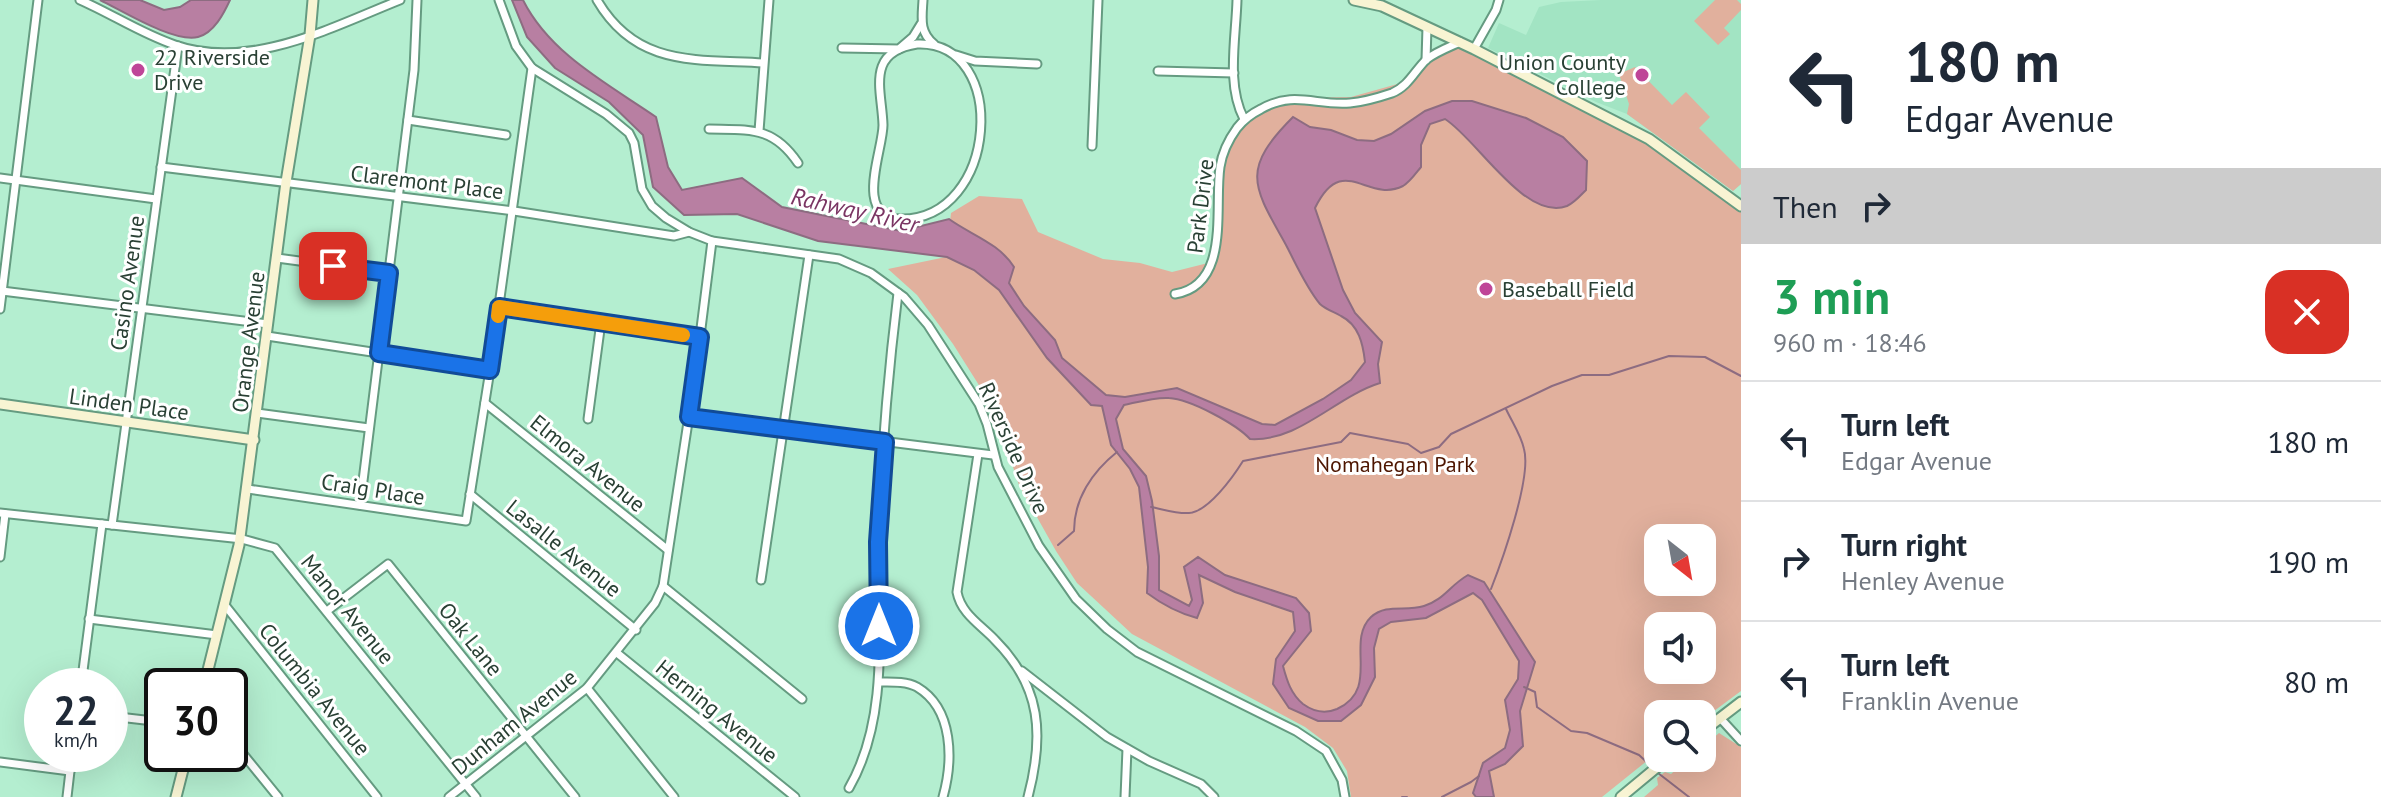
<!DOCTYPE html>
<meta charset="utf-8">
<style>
:root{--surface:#fff;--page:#f6f6f7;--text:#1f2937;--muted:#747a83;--line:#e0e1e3}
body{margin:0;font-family:"PT Sans",sans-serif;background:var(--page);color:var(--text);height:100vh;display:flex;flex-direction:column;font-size:30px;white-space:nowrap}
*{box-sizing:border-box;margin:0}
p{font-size:26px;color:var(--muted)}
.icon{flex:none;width:44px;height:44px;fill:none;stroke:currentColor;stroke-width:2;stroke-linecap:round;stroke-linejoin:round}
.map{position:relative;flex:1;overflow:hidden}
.sheet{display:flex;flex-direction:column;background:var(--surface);width:640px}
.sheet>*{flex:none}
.guide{background:#fff;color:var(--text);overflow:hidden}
.needle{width:52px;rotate:149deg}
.controls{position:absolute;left:1644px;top:524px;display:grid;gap:16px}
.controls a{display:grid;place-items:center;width:72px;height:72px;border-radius:16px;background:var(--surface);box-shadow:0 8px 32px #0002;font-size:40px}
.speed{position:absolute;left:24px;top:668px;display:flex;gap:16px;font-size:40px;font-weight:700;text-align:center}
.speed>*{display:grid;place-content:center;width:104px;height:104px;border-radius:50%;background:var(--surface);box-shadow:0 8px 32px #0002;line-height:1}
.speed small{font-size:20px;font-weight:400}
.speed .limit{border:4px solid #111;border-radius:12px;background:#fff;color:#111}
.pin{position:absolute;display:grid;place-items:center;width:68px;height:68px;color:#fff;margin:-34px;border-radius:16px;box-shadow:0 4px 12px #0006}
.me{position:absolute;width:88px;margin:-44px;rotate:0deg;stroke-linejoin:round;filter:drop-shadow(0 0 6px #0008)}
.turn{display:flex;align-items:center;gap:28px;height:168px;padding:0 32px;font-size:36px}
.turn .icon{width:104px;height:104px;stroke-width:2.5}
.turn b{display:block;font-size:56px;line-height:68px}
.then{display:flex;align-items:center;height:76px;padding:0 32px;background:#0003;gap:16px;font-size:30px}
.round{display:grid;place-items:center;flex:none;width:84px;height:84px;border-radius:24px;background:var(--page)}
.summary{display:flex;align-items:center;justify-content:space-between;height:136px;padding:0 32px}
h1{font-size:48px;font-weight:700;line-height:60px;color:#1e9e55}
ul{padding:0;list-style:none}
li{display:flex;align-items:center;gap:24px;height:120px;padding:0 32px;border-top:2px solid var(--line)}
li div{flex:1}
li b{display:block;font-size:30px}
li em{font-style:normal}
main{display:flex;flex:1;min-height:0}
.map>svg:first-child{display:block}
.built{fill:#a2e4c3}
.green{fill:#e1b09d;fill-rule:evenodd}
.water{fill:#b87fa2;stroke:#8d6c81;stroke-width:2}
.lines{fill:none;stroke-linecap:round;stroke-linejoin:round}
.stream{stroke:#8d6c81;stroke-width:2}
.street-casing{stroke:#659b81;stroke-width:11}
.secondary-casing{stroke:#659b81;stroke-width:13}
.street{stroke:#fff;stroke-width:7}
.secondary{stroke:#f8f4d3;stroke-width:9}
.route-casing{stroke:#114b97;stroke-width:20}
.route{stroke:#1a73e8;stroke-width:14}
.slow{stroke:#f59e0b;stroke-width:14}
.poi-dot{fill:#bf4598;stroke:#fff;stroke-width:3}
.labels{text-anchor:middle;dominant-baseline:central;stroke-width:6;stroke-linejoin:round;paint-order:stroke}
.poi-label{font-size:22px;fill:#294034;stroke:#fff;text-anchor:start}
.street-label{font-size:22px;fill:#294034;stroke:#fff}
.park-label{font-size:22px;fill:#4d1500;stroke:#fff}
.water-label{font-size:24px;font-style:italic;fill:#7a3563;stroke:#fff}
</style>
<main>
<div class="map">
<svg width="1741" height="797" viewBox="0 0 1741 797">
<rect width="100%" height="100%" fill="#b4eed0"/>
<polygon class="built" points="1601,0 1741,0 1741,184 1733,191 1627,114 1596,102 1488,48 1499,23 1526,35 1539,7 1561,2"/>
<g class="green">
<polygon points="1715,0 1737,0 1741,4 1741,10 1724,28 1730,34 1718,45 1694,21"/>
<path d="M1460 42 1649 139 1741 206V691L1702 720V714H1658V752L1602 797H1351L1347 771 1333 748 1305 727 1132 634 1077 583 1056 551 1019 485 994 409 953 344 917 295 888 269 946 257 951 213 979 196 1022 199 1038 232 1103 259 1140 263 1172 272 1212 262 1223 156 1244 119 1291 98 1351 97 1401 83 1426 60ZM1658 538H1702V582H1658ZM1658 626H1702V670H1658Z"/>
<polygon points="1635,67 1672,105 1686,92 1710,117 1699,128 1741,170 1741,184 1733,191 1627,114 1629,104 1619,74"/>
<polygon points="1719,733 1741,747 1741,797 1644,797 1658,785 1657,778 1665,772 1671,774 1690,758 1702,758 1702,748"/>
</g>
<g class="water">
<path d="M100 0H140L164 10 180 7 191 0H230C224 13 214 33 198 37 174 43 123 11 100 0Z"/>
<path d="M512 0H523C550 54 608 84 656 117L668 167 682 190 742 178 782 207 901 231 949 219C971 235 999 243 1014 267L1009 283 1024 306 1055 340 1062 358 1106 395 1125 397 1177 388 1262 424 1275 425 1323 399 1351 380 1365 362C1363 344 1359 325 1341 316 1334 312 1325 309 1320 304 1306 287 1296 264 1286 245 1253 186 1240 170 1293 117L1310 127 1331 130 1357 140 1374 141 1391 134 1425 111 1452 101H1472L1526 118 1563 137 1587 161 1586 190C1580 196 1574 203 1567 206 1525 222 1477 139 1445 119L1430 124 1421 145V167C1416 173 1410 182 1403 186 1367 204 1343 151 1315 208L1343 290 1355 313 1382 342 1378 364 1380 383C1335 397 1299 442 1250 439 1236 424 1190 399 1169 398 1155 397 1138 402 1124 405L1116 419 1123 449 1146 476 1152 501 1159 556V590L1189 606 1192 600 1184 567 1198 557 1225 575 1296 598 1309 613 1311 631 1283 666C1287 681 1291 694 1303 704 1314 712 1325 714 1337 709 1381 689 1345 642 1371 617 1387 603 1405 612 1424 606 1445 599 1449 586 1468 575L1484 582 1535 662 1520 711 1523 746 1505 764 1489 771 1494 797H1476L1473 793 1483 763 1505 748 1510 730 1505 700 1518 679 1519 661 1482 600 1473 593 1426 618 1391 622 1379 629 1374 648 1375 677 1361 705 1341 721H1318L1289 708 1273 684 1276 659 1295 631 1293 612 1235 592 1199 575 1203 603 1197 618C1178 613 1163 605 1147 593L1148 567 1139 487 1130 469 1111 445 1102 406 1091 405 1047 358 999 290 974 270 947 257 818 241 737 214 684 215 653 187 643 135 609 102 555 68 527 37Z"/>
</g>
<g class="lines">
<g class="stream">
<path d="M1151 507C1162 509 1177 514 1189 513 1208 512 1233 477 1243 461L1341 442 1350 433 1408 444 1421 453 1439 447 1451 434 1552 386 1582 375H1609L1669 356 1705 357 1741 376"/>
<path d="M1058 545 1074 531C1074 499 1092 472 1117 452"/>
<path d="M1491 589C1502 561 1532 477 1524 449 1521 435 1512 422 1506 409"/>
<polyline points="1524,687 1535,692 1537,707 1571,731 1587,733 1639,755 1651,766"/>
<polyline points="1658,773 1689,797"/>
<polyline points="1402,797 1407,797"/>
<polyline points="1442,797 1471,782 1479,776"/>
</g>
<g class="street-casing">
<g id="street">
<path d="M80 0C112 14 142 34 175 45 250 71 332 27 400 0"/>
<polyline points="499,0 516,46 532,68 606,114 629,133 634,143 642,189 652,206 666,218 689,232 712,241 839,259 871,273 904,297 928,325 979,404 987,424 998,467 1039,546 1076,599 1107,629 1137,652 1296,731 1326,751 1342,780 1345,797"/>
<path d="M597 0C636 67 695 59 763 63"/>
<path d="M923 0C922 18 919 32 934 44"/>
<path d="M1237 0C1236 38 1226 85 1244 119"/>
<path d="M917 44C1010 40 999 221 900 219 853 217 883 151 883 125 882 90 865 52 917 44Z"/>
<polyline points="842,48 899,49 913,37 921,24"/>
<polyline points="1474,49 1496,10 1499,0"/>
<polyline points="956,55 975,61 1037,64"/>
<polyline points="1426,60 1427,27"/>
<polyline points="1158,71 1234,73"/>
<polyline points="408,120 506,135"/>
<path d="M709 129C750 130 773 126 798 163"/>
<polyline points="759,131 769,0"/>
<polyline points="1092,146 1098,0"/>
<polyline points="161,167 514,211 674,236 689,232"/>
<polyline points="0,178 156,199"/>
<polyline points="277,258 389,273"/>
<polyline points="2,291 268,324"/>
<path d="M1175 294C1231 285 1214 207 1220 167 1222 154 1229 139 1237 128 1244 119 1251 114 1261 109 1294 90 1316 106 1350 103 1363 102 1380 97 1392 93 1409 86 1415 70 1427 59 1436 52 1449 47 1460 42"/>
<polyline points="499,307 700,337"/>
<polyline points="0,309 38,0"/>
<polyline points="267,336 490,370"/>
<polyline points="485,403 668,550"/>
<polyline points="257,413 369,428"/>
<polyline points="689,417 993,455"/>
<polyline points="588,419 601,322"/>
<path d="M978 454 957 592C961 614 981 625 995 640 1042 687 1044 736 1028 797"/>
<polyline points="248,489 466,521 490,370 532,68"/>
<polyline points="470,494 636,630"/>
<polyline points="360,505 414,70 417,0"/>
<polyline points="0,513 242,539 275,548 476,797"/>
<polyline points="112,525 178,46"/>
<polyline points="0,557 5,514"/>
<polyline points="761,580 809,255"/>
<polyline points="663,586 802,699"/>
<polyline points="224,604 377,797"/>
<polyline points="327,611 388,564 575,797"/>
<polyline points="89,619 217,635"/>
<polyline points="617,653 795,797"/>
<polyline points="1022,671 1107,737 1149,761 1201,784 1214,797"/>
<path d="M879 682C891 682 906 681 917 687 954 709 953 761 943 797"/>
<polyline points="81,686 102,524"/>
<polyline points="587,688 674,797"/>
<polyline points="110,716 162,722"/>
<polyline points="1720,718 1741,741"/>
<polyline points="230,738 278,797"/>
<polyline points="0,762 70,771"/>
<path d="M849 788C891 715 877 623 878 542 881 459 888 375 898 293"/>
<polyline points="67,797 72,754"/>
<polyline points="449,797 587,688 655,603 663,586 695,376 712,241"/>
<polyline points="1125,797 1127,749"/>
</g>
</g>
<g class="secondary-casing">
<g id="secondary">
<polyline points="1354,0 1382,6 1474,49 1649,139 1741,206"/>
<polyline points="0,404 254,440"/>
<polyline points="204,686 239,545 286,182 310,35 313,0"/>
<polyline points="1702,732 1741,702"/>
<polyline points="176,797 187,754"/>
<polyline points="1621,797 1668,758"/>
</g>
</g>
<use href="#street" class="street"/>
<use href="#secondary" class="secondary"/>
</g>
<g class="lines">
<g class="route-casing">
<polyline id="route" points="333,266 389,273 379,353 490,370 499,307 700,337 689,417 885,442 878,542 879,626"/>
</g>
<use href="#route" class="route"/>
<polyline class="slow" points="498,316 499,307 683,335"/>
</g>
<g class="poi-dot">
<circle cx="138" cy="70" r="8"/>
<circle cx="1642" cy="75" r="8"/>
<circle cx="1486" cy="289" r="8"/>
</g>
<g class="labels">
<g class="poi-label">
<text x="154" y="57">22 Riverside<tspan x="154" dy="25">Drive</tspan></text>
<text x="1626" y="62" text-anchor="end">Union County<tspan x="1626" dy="25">College</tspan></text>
<text x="1502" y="289">Baseball Field</text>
</g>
<g class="street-label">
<text transform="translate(427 182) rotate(7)">Claremont Place</text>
<text transform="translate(1200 206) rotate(-83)">Park Drive</text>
<text transform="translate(127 283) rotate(-82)">Casino Avenue</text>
<text transform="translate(248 342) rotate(-83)">Orange Avenue</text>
<text transform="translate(129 404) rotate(8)">Linden Place</text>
<text transform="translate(1014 448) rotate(66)">Riverside Drive</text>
<text transform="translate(588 463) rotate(39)">Elmora Avenue</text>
<text transform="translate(373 489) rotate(9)">Craig Place</text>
<text transform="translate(564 548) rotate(39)">Lasalle Avenue</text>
<text transform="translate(348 609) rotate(51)">Manor Avenue</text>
<text transform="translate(471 639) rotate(51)">Oak Lane</text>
<text transform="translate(315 689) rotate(51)">Columbia Avenue</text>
<text transform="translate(717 711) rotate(39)">Herning Avenue</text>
<text transform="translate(514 722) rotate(-39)">Dunham Avenue</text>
</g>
<g class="park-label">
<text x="1395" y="464">Nomahegan Park</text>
</g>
<g class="water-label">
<text transform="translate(855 210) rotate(13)">Rahway River</text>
</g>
</g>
</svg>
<div class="controls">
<a><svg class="needle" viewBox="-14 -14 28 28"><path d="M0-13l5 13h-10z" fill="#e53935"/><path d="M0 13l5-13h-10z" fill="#747a83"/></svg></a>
<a><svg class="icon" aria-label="sound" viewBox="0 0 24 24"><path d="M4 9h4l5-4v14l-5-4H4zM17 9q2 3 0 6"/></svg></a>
<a><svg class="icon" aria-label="search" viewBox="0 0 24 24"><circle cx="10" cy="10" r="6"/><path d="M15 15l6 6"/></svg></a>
</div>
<div class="speed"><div>22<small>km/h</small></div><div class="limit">30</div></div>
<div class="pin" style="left:333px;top:266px;background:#d93025"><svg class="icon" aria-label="arrive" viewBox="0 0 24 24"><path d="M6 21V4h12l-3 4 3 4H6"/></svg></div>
<svg class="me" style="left:879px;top:626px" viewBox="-20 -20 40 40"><circle r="17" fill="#1a73e8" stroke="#fff" stroke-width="3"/><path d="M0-11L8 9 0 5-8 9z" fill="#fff"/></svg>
</div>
<section class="sheet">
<div class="guide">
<div class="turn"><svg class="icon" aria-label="left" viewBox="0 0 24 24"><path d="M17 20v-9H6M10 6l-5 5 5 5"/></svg><div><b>180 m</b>Edgar Avenue</div></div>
<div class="then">Then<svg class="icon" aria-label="right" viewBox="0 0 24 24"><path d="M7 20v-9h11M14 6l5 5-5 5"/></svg></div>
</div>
<div class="summary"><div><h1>3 min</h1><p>960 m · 18:46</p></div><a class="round" style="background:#d93025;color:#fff"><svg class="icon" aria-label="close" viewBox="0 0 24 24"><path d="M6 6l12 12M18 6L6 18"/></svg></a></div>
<ul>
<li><svg class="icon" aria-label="left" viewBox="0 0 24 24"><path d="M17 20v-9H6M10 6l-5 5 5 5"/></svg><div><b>Turn left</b><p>Edgar Avenue</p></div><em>180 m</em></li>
<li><svg class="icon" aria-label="right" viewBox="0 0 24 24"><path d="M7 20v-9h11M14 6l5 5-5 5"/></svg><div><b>Turn right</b><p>Henley Avenue</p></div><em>190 m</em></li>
<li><svg class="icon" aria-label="left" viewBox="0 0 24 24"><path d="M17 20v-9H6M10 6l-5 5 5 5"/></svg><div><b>Turn left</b><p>Franklin Avenue</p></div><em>80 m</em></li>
</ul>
</section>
</main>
